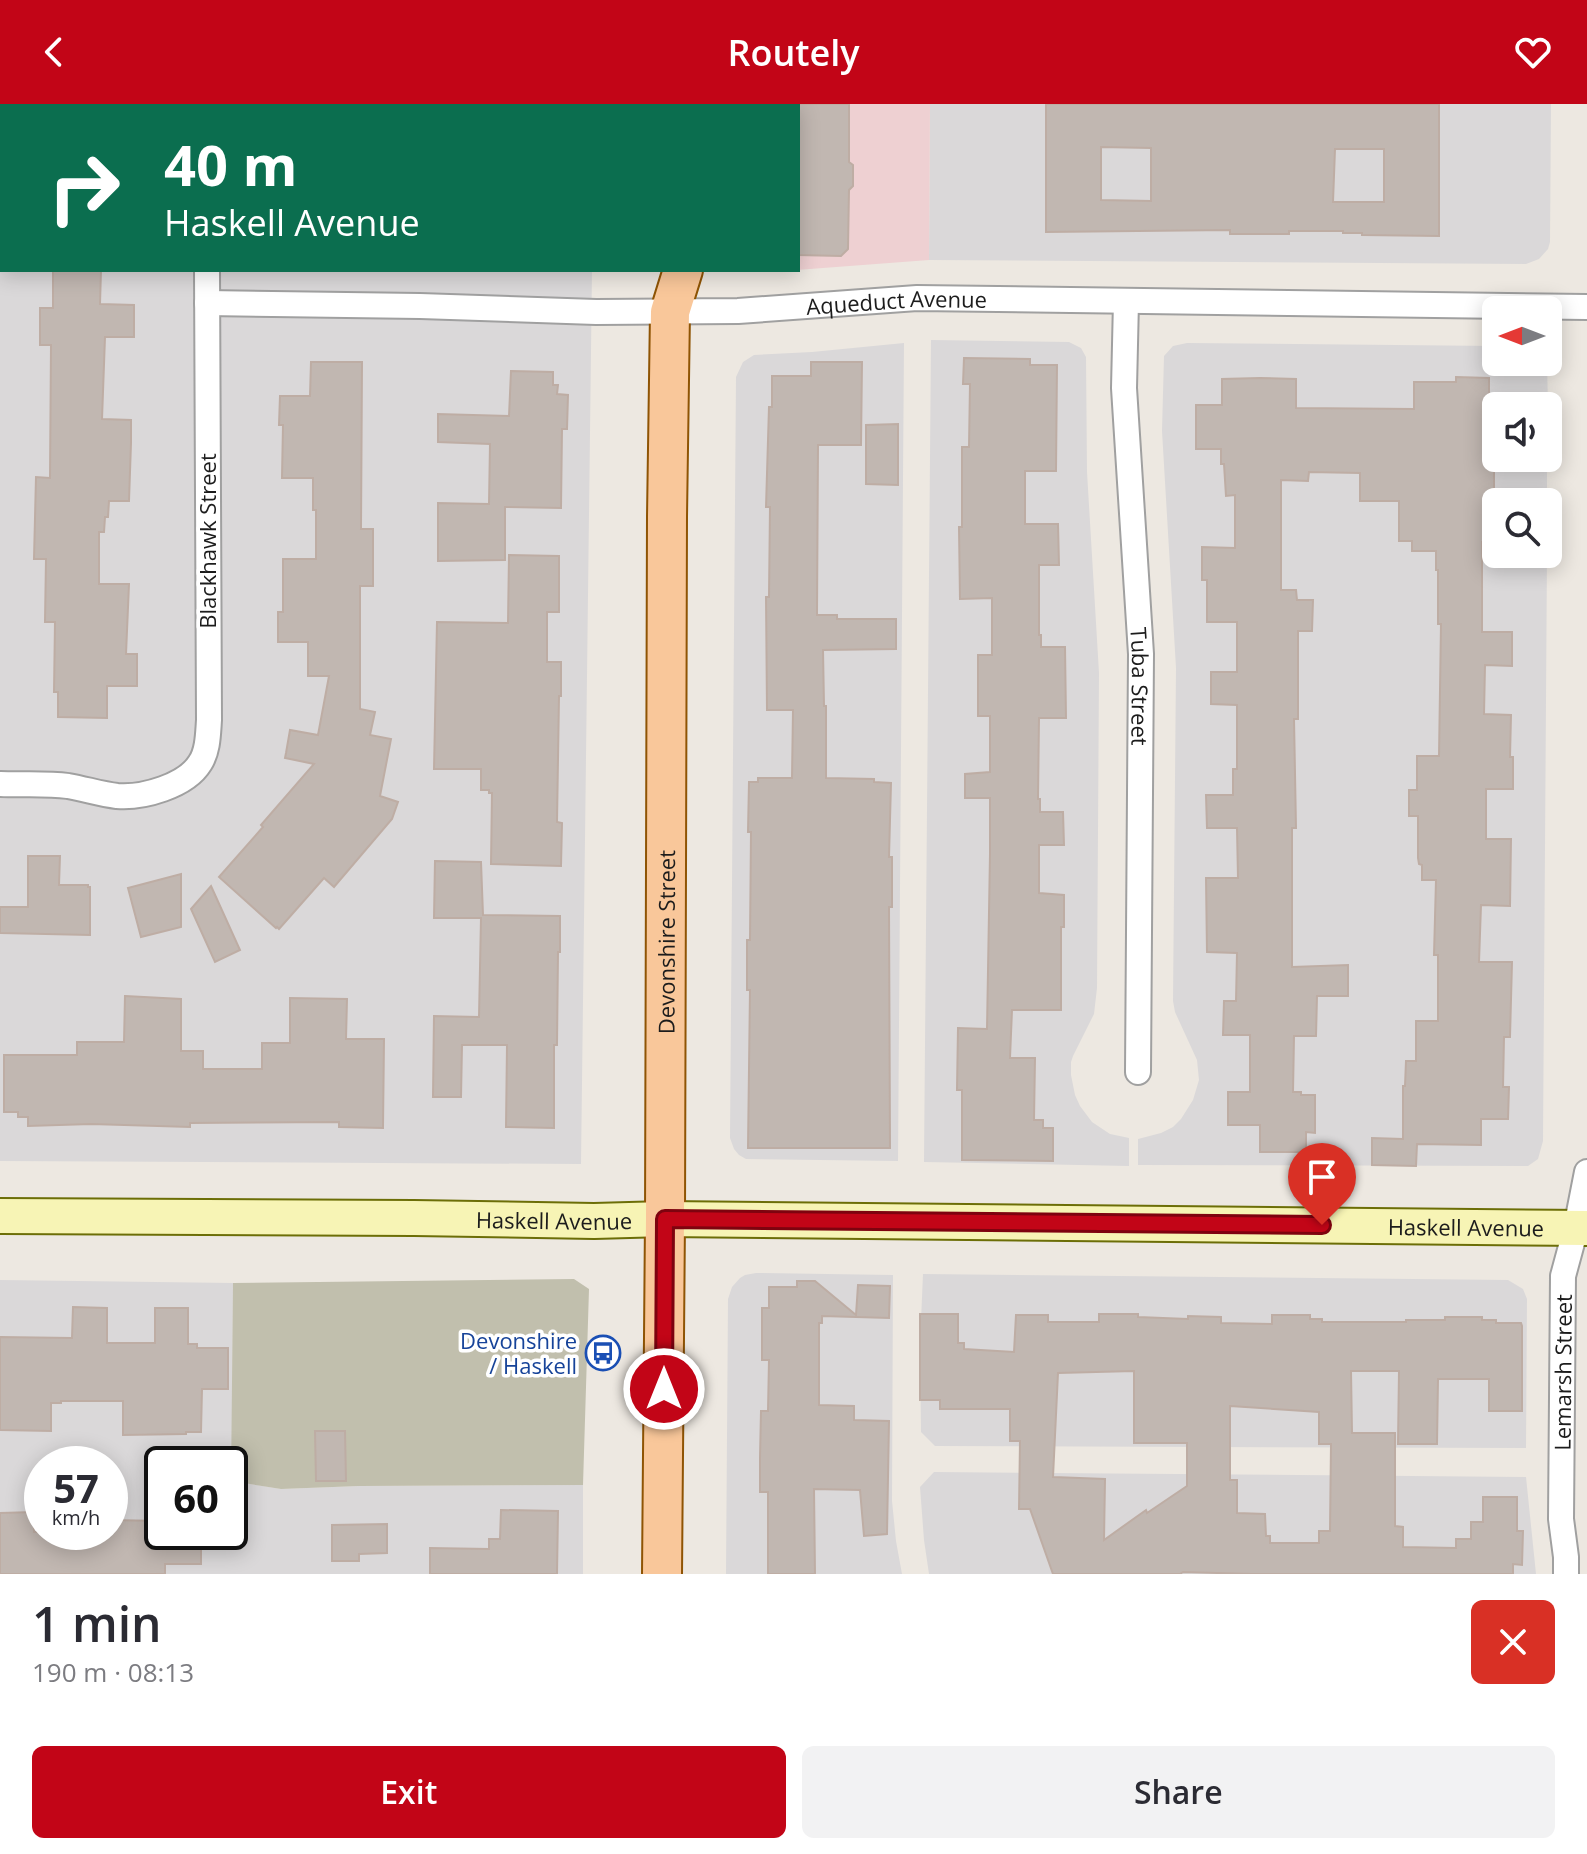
<!DOCTYPE html>
<meta charset="utf-8">
<style>
:root{--surface:#fff;--page:#f2f2f3;--text:#2b2b33;--muted:#7c7c81;--accent:#c20517}
body{margin:0;font-family:"Open Sans",sans-serif;background:var(--page);color:var(--text);height:100vh;display:flex;flex-direction:column;font-size:30px;white-space:nowrap}
*{box-sizing:border-box;margin:0}
p{font-size:26px;color:var(--muted)}
.icon{flex:none;width:44px;height:44px;fill:none;stroke:currentColor;stroke-width:2;stroke-linecap:round;stroke-linejoin:round}
.map{position:relative;height:1470px;overflow:hidden}
.panel{display:flex;flex-direction:column;background:var(--surface);flex:1}
.panel>*{flex:none}
.banner{position:absolute;left:0px;top:0px;width:800px;height:168px;box-shadow:0 4px 20px #0003;background:#0b6e4f;color:#fff;overflow:hidden}
.needle{width:52px;rotate:270deg}
.buttons{position:absolute;left:1482px;top:192px;display:grid;gap:16px}
.buttons a{display:grid;place-items:center;width:80px;height:80px;border-radius:12px;background:var(--surface);box-shadow:0 4px 20px #0003;font-size:40px}
.speed{position:absolute;left:24px;top:1342px;display:flex;gap:16px;font-size:40px;font-weight:700;text-align:center}
.speed>*{display:grid;place-content:center;width:104px;height:104px;border-radius:50%;background:var(--surface);box-shadow:0 4px 20px #0003;line-height:1}
.speed small{font-size:20px;font-weight:400}
.speed .limit{border:4px solid #111;border-radius:12px;background:#fff;color:#111}
.pin{position:absolute;display:grid;place-items:center;width:68px;height:68px;color:#fff;margin:-82px -34px;border-radius:50% 50% 50% 0;rotate:-45deg;box-shadow:0 0 8px #0007}
.pin .icon{rotate:45deg}
.me{position:absolute;width:88px;margin:-44px;rotate:0deg;stroke-linejoin:round;filter:drop-shadow(0 0 6px #0008)}
.turn{display:flex;align-items:center;gap:28px;height:168px;padding:0 32px;font-size:36px}
.turn .icon{width:104px;height:104px;stroke-width:2.5}
.turn b{display:block;font-size:56px;line-height:68px}
.round{display:grid;place-items:center;flex:none;width:84px;height:84px;border-radius:12px;background:var(--page)}
.summary{display:flex;align-items:center;justify-content:space-between;height:136px;padding:0 32px}
h1{font-size:48px;font-weight:600;line-height:60px}
.button{display:flex;gap:16px;margin-top:auto;padding:16px 32px}
.button a{flex:1;height:92px;border-radius:12px;background:var(--accent);color:#fff;font-size:32px;font-weight:600;line-height:92px;text-align:center}
.button a+a{background:var(--page);color:var(--text)}
header{display:flex;justify-content:space-between;align-items:center;height:104px;padding:0 32px;background:var(--accent);color:#fff;font-size:36px;font-weight:600}
.map>svg:first-child{display:block}
.residential{fill:#dad8d9;fill-rule:evenodd}
.commercial{fill:#eed0d2}
.construction{fill:#c1bfad}
.building{fill:#c1b7b1;stroke:#beada4;stroke-width:2;fill-rule:evenodd}
.lines{fill:none;stroke-linecap:round;stroke-linejoin:round}
.street-casing{stroke:#a0a0a0;stroke-width:28}
.secondary-casing{stroke:#6c6e07;stroke-width:38}
.primary-casing{stroke:#8f5404;stroke-width:42}
.highway-casing{stroke:#d12871;stroke-width:46}
.street{stroke:#fff;stroke-width:24}
.secondary{stroke:#f7f4b5;stroke-width:34}
.primary{stroke:#f9c79a;stroke-width:38}
.highway{stroke:#e38aa3;stroke-width:42}
.route-casing{stroke:#7e030f;stroke-width:20}
.route{stroke:#c20517;stroke-width:14}
.labels{text-anchor:middle;dominant-baseline:central;stroke-width:7;stroke-linejoin:round;paint-order:stroke}
.street-label{font-size:22px;fill:#1c1c1c;stroke:#fff}
.transit-label{font-size:22px;fill:#164399;stroke:#fff;text-anchor:end}
</style>
<header><svg class="icon" aria-label="back" viewBox="0 0 24 24"><path d="M15 5l-7 7 7 7"/></svg>Routely<svg class="icon" aria-label="heart" viewBox="0 0 24 24"><path d="M12 20l-8-8c-3-5 5-10 8-4 3-6 11-1 8 4z"/></svg></header>
<div class="map">
<svg width="1587" height="1470" viewBox="0 0 1587 1470">
<rect width="100%" height="100%" fill="#ede8e1"/>
<g class="residential">
<polygon points="0,0 40,0 43,2 2,2 2,166 592,166 581,1060 0,1057"/>
<polygon points="930,0 1551,0 1550,138 1548,145 1539,155 1526,160 929,156"/>
<polygon points="931,236 1069,238 1081,244 1086,253 1087,368 1099,569 1097,884 1094,910 1073,952 1071,958 1071,971 1075,991 1080,1002 1092,1018 1110,1030 1129,1034 1129,1062 924,1058"/>
<polygon points="904,239 898,1057 746,1055 739,1051 734,1045 730,1034 736,273 743,258 754,251 812,248"/>
<polygon points="1187,239 1496,242 1496,258 1547,258 1548,302 1496,302 1496,354 1547,354 1547,398 1496,398 1496,450 1547,450 1543,1037 1538,1055 1528,1062 1138,1061 1138,1035 1161,1029 1173,1023 1181,1015 1193,996 1199,976 1197,956 1175,908 1173,897 1176,564 1162,327 1164,252 1173,242"/>
<polygon points="756,1169 893,1171 892,1397 896,1437 902,1470 726,1470 728,1195 732,1183 740,1174 745,1171"/>
<polygon points="923,1170 1508,1176 1523,1185 1527,1195 1526,1344 935,1342 921,1328 920,1240"/>
<path d="M0 1176 233 1179 232 1377 281 1385 359 1382 583 1381V1470H0ZM42 1360H110V1428H42ZM162 1360H230V1428H162Z"/>
<polygon points="934,1368 1526,1373 1536,1470 929,1470 924,1436 920,1383"/>
</g>
<polygon class="commercial" points="739,0 930,0 929,156 770,168 752,166 798,166 798,2 739,2"/>
<polygon class="construction" points="574,1175 589,1185 583,1381 359,1382 281,1385 231,1377 233,1179"/>
<g class="building">
<polygon points="798,0 849,0 849,58 853,61 853,82 849,86 848,145 841,152 798,151"/>
<path d="M1046 0H1439V132L1362 131V129H1343V127H1289V130H1230V126L1046 128ZM1101 43 1151 44V97L1101 96ZM1335 45H1384V98H1333Z"/>
<polygon points="53,166 101,166 100,200 134,201 134,233 105,233 102,315 131,316 131,339 129,397 109,397 108,413 105,413 104,428 99,428 99,480 129,480 126,550 137,550 137,582 107,582 107,614 58,613 58,588 54,588 55,518 45,518 46,455 34,455 36,373 50,374 51,241 40,241 40,204 53,204"/>
<polygon points="964,254 1030,255 1030,261 1057,261 1056,367 1025,367 1025,420 1058,420 1059,461 1039,461 1039,531 1041,531 1041,543 1065,543 1066,614 1039,614 1038,695 1040,695 1040,708 1063,708 1064,741 1039,741 1039,789 1064,791 1064,823 1061,823 1061,906 1012,906 1010,954 1035,954 1034,1016 1043,1016 1043,1024 1053,1024 1053,1057 962,1056 962,986 957,986 958,924 987,925 990,750 990,694 965,694 965,670 990,668 990,612 978,612 978,551 992,551 992,494 960,495 959,423 962,423 962,343 969,343 970,280 963,280"/>
<polygon points="311,258 362,258 361,425 373,425 373,482 360,482 360,605 375,608 370,631 391,635 380,692 398,698 392,715 334,783 324,774 279,825 277,823 276,824 219,773 263,723 261,721 314,660 285,654 286,649 290,626 318,631 329,572 308,572 308,538 278,538 278,508 283,508 283,455 316,455 316,406 313,406 313,374 282,374 283,321 279,321 280,292 310,292"/>
<polygon points="811,258 862,258 861,341 818,341 817,511 837,511 837,515 896,515 896,545 823,546 824,602 826,602 826,674 874,675 874,678 891,679 889,753 892,753 892,803 889,803 890,1044 748,1044 750,886 747,886 747,836 750,836 751,728 748,728 749,678 758,678 758,674 792,674 793,606 767,606 766,493 769,493 770,403 766,403 769,303 772,303 772,272 811,272"/>
<polygon points="511,267 553,268 553,281 558,281 557,290 568,291 567,325 562,325 561,404 505,403 505,456 438,457 438,399 489,400 490,340 438,338 438,310 509,312"/>
<polygon points="1456,273 1489,274 1489,305 1496,305 1496,347 1494,347 1494,405 1496,405 1496,438 1482,438 1482,528 1512,528 1512,562 1485,561 1484,610 1511,611 1510,653 1513,653 1513,685 1486,685 1486,735 1511,735 1510,802 1481,801 1479,858 1512,858 1510,933 1504,933 1503,983 1509,983 1508,1015 1481,1015 1481,1041 1417,1040 1416,1062 1372,1061 1372,1034 1403,1035 1403,982 1405,982 1406,957 1416,957 1416,917 1438,917 1438,851 1434,851 1436,776 1422,776 1422,761 1419,760 1418,754 1418,712 1409,712 1409,686 1417,686 1417,652 1439,652 1441,520 1438,520 1438,466 1436,466 1436,447 1412,447 1412,437 1399,437 1399,397 1360,397 1360,369 1309,368 1308,377 1281,376 1281,486 1296,486 1297,496 1313,496 1312,527 1298,527 1298,615 1294,615 1296,724 1292,724 1292,863 1348,861 1348,892 1317,892 1316,932 1294,932 1293,988 1301,988 1301,991 1315,991 1315,1029 1306,1028 1306,1048 1260,1048 1260,1021 1228,1021 1228,988 1250,988 1250,931 1223,931 1224,897 1236,897 1237,849 1207,848 1206,774 1238,774 1237,724 1207,724 1206,691 1233,691 1233,665 1237,665 1237,601 1211,600 1211,568 1237,568 1237,518 1207,518 1207,476 1202,476 1202,443 1235,444 1235,391 1226,392 1224,360 1221,360 1221,345 1196,345 1196,301 1222,301 1222,275 1260,274 1296,275 1296,304 1414,305 1414,278 1456,278"/>
<polygon points="898,320 898,381 866,380 866,321"/>
<polygon points="509,451 559,452 559,508 547,508 547,558 561,558 561,592 559,592 557,718 562,719 561,762 491,760 492,689 489,689 489,686 481,686 481,665 434,665 437,518 508,519"/>
<polygon points="28,752 60,752 59,781 88,781 88,783 90,783 90,831 0,829 0,803 28,803"/>
<polygon points="435,757 481,758 483,811 560,812 560,848 558,848 557,941 554,941 554,1024 506,1023 507,941 462,941 461,993 433,993 434,912 479,913 481,814 434,814"/>
<polygon points="181,770 181,823 141,833 128,784"/>
<polygon points="211,782 240,846 215,858 191,805"/>
<polygon points="125,892 181,895 181,947 203,947 203,965 262,965 262,939 290,939 290,894 347,895 346,935 384,935 383,1024 339,1023 339,1018 190,1019 190,1023 91,1020 28,1022 28,1013 18,1013 18,1008 4,1008 4,951 77,951 77,938 124,938"/>
<polygon points="797,1177 815,1177 856,1211 858,1181 890,1182 889,1214 822,1212 822,1219 819,1219 819,1301 854,1302 854,1316 889,1317 887,1430 864,1432 860,1386 814,1385 815,1470 768,1470 768,1388 760,1388 760,1354 761,1307 768,1307 769,1256 762,1256 762,1204 769,1204 769,1183 797,1183"/>
<polygon points="73,1203 107,1204 107,1239 155,1239 155,1204 188,1204 188,1240 197,1240 197,1244 228,1244 228,1285 202,1285 201,1328 186,1328 186,1330 123,1331 123,1297 61,1297 61,1299 51,1299 51,1327 0,1326 0,1233 72,1234"/>
<path d="M920 1210H958V1239H964V1245L1014 1248 1016 1211H1048V1218H1099V1210H1138V1213L1188 1215V1212L1221 1213V1219L1272 1220V1211H1310V1215H1322V1218H1406V1216H1445V1213H1482V1216H1496V1219H1521L1522 1222V1307H1489V1275H1438L1437 1340H1398L1399 1267H1351L1352 1329H1395V1422L1403 1423V1443L1456 1444V1435H1471V1418H1483V1393H1517V1427H1523L1522 1461 1513 1460V1470H1251L1183 1468 1180 1470H1053L1030 1405H1019L1020 1337H1010V1305H940V1296H920ZM1134 1267V1339H1187V1382L1147 1409 1146 1406 1104 1436 1105 1375 1053 1373 1058 1269ZM1230 1302 1319 1308V1340H1331L1330 1427H1319V1439H1270V1432H1266L1265 1410 1237 1409V1376H1230Z"/>
<polygon points="315,1327 345,1327 346,1377 316,1377"/>
<polygon points="501,1406 558,1407 557,1470 430,1470 430,1444 489,1445 489,1435 500,1435"/>
<polygon points="34,1408 34,1428 110,1428 110,1416 162,1417 162,1428 197,1428 196,1434 201,1434 201,1460 165,1460 165,1470 0,1470 0,1409"/>
<polygon points="387,1420 387,1449 359,1450 359,1457 332,1457 332,1421"/>
</g>
<g class="lines">
<g class="street-casing">
<g id="street">
<polyline points="92,0 95,2"/>
<path id="s1" d="M1126 197 1124 284 1141 550 1138 968"/>
<path id="s2" d="M207 199 420 202 596 208 738 207 917 194 1587 203"/>
<path d="M0 680C22 681 46 679 68 682 85 685 101 690 117 692 143 694 186 682 200 659 208 647 208 630 209 616L207 166"/>
<path id="s3" d="M1566 1470V1453L1561 1415 1563 1172 1576 1124 1587 1068"/>
</g>
</g>
<g class="secondary-casing">
<g id="secondary">
<path id="s4" d="M0 1112 414 1114 594 1117 665 1115 1587 1124"/>
</g>
</g>
<g class="primary-casing">
<g id="primary">
<polyline points="641,0 641,2"/>
<polyline points="699,2 699,0"/>
<path id="s5" d="M662 1470 665 1115 667 413 670 208 683 166"/>
</g>
</g>
<g class="highway-casing">
<g id="highway">
<polyline points="232,0 236,2"/>
<polyline points="562,0 573,2"/>
<polyline points="497,2 504,0"/>
</g>
</g>
<use href="#street" class="street"/>
<use href="#secondary" class="secondary"/>
<use href="#primary" class="primary"/>
<use href="#highway" class="highway"/>
</g>
<g class="lines">
<g class="route-casing">
<polyline id="route" points="664,1285 665,1115 1322,1121"/>
</g>
<use href="#route" class="route"/>
</g>
<defs>
<g id="bus-ring" transform="scale(1.8)"><circle r="9.5" fill="#fff" stroke="#1a4fb4" stroke-width="1.5"/><path d="M-5-6H5V4H4V6H2V4H-2V6H-4V4H-5ZM-3.5-4V0h7V-4ZM-3.5 1.2v1.5H-2V1.2ZM2 1.2v1.5H3.5V1.2Z" fill="#1a4fb4"/></g>
</defs>
<g fill-rule="evenodd">
<use href="#bus-ring" x="603" y="1249"/>
</g>
<g class="labels">
<g class="street-label">
<text stroke="none"><textPath href="#s2" startOffset="690">Aqueduct Avenue</textPath></text>
<text transform="translate(207 437) rotate(-90)">Blackhawk Street</text>
<text stroke="none"><textPath href="#s1" startOffset="386">Tuba Street</textPath></text>
<text stroke="none"><textPath href="#s5" startOffset="632">Devonshire Street</textPath></text>
<text stroke="none"><textPath href="#s4" startOffset="554">Haskell Avenue</textPath></text>
<text stroke="none"><textPath href="#s4" startOffset="1466">Haskell Avenue</textPath></text>
<text stroke="none"><textPath href="#s3" startOffset="202">Lemarsh Street</textPath></text>
</g>
<g class="transit-label">
<text x="577" y="1236">Devonshire<tspan x="577" dy="25">/ Haskell</tspan></text>
</g>
</g>
</svg>
<div class="buttons">
<a><svg class="needle" viewBox="-14 -14 28 28"><path d="M0-13l5 13h-10z" fill="#e53935"/><path d="M0 13l5-13h-10z" fill="#7c7c81"/></svg></a>
<a><svg class="icon" aria-label="sound" viewBox="0 0 24 24"><path d="M4 9h4l5-4v14l-5-4H4zM17 9q2 3 0 6"/></svg></a>
<a><svg class="icon" aria-label="search" viewBox="0 0 24 24"><circle cx="10" cy="10" r="6"/><path d="M15 15l6 6"/></svg></a>
</div>
<div class="speed"><div>57<small>km/h</small></div><div class="limit">60</div></div>
<div class="pin" style="left:1322px;top:1121px;background:#d93025"><svg class="icon" aria-label="arrive" viewBox="0 0 24 24"><path d="M6 21V4h12l-3 4 3 4H6"/></svg></div>
<svg class="me" style="left:664px;top:1285px" viewBox="-20 -20 40 40"><circle r="17" fill="#c20517" stroke="#fff" stroke-width="3"/><path d="M0-11L8 9 0 5-8 9z" fill="#fff"/></svg>
<div class="banner">
<div class="turn"><svg class="icon" aria-label="right" viewBox="0 0 24 24"><path d="M7 20v-9h11M14 6l5 5-5 5"/></svg><div><b>40 m</b>Haskell Avenue</div></div>
</div>
</div>
<section class="panel">
<div class="summary"><div><h1>1 min</h1><p>190 m · 08:13</p></div><a class="round" style="background:#d93025;color:#fff"><svg class="icon" aria-label="close" viewBox="0 0 24 24"><path d="M6 6l12 12M18 6L6 18"/></svg></a></div>
<div class="button"><a>Exit</a><a>Share</a></div>
</section>
